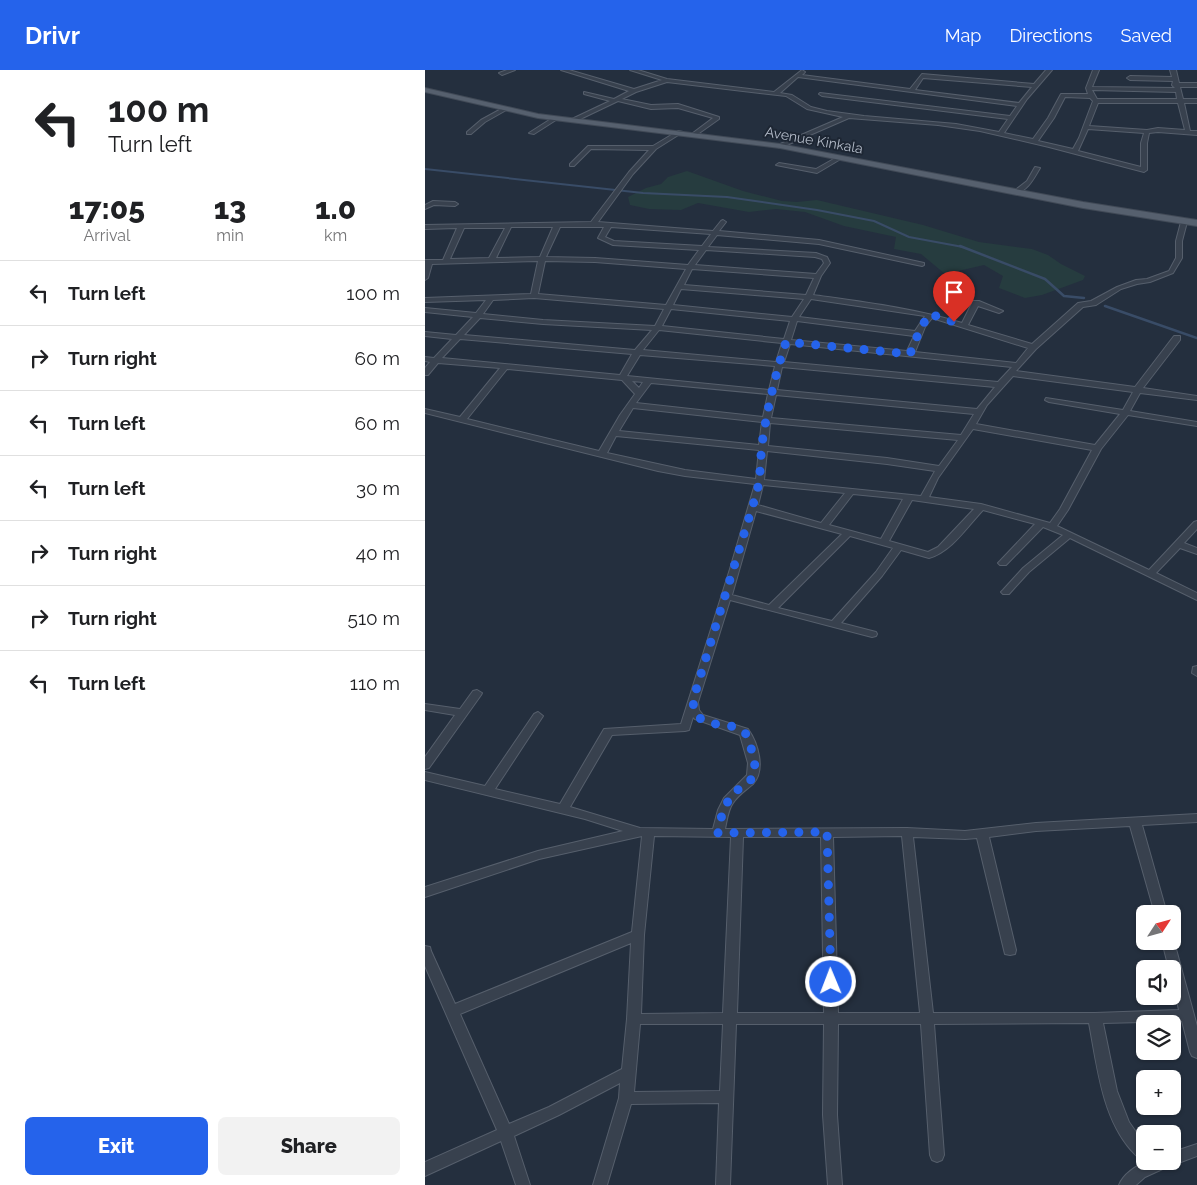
<!DOCTYPE html>
<meta charset="utf-8">
<style>
:root{--surface:#fff;--page:#f2f2f2;--text:#202124;--muted:#757577;--line:#e0e0e0;--accent:#2563eb}
body{margin:0;font-family:Raleway,sans-serif;background:var(--page);color:var(--text);height:100vh;display:flex;flex-direction:column;font-size:19px;white-space:nowrap}
*{box-sizing:border-box;margin:0}
p{font-size:16px;color:var(--muted)}
.icon{flex:none;width:28px;height:28px;fill:none;stroke:currentColor;stroke-width:2;stroke-linecap:round;stroke-linejoin:round}
.map{position:relative;flex:1;overflow:hidden}
.details{display:flex;flex-direction:column;background:var(--surface);width:425px}
.details>*{flex:none}
.guide{background:#fff;color:var(--text);overflow:hidden}
.needle{width:32px;rotate:54deg}
.controls{position:absolute;left:711px;top:835px;display:grid;gap:10px}
.controls a{display:grid;place-items:center;width:45px;height:45px;border-radius:8px;background:var(--surface);box-shadow:0 1px 4px #0004;font-size:25px}
.pin{position:absolute;display:grid;place-items:center;width:42px;height:42px;color:#fff;margin:-51px -21px;border-radius:50% 50% 50% 0;rotate:-45deg;box-shadow:0 0 5px #0007}
.pin .icon{rotate:45deg}
.me{position:absolute;width:55px;margin:-28px;rotate:359deg;stroke-linejoin:round;filter:drop-shadow(0 0 4px #0008)}
.turn{display:flex;align-items:center;gap:18px;height:105px;padding:0 25px;font-size:22px}
.turn .icon{width:65px;height:65px;stroke-width:2.5}
.turn b{display:block;font-size:35px;line-height:42px}
.eta{display:flex;justify-content:space-evenly;align-items:center;height:85px;text-align:center}
.eta b{font-size:30px;font-weight:800;line-height:35px}
.cta{display:flex;gap:10px;margin-top:auto;padding:10px 25px}
.cta a{flex:1;height:58px;border-radius:8px;background:var(--accent);color:#fff;font-size:20px;font-weight:800;line-height:58px;text-align:center}
.cta a+a{background:var(--page);color:var(--text)}
ul{padding:0;list-style:none}
li{display:flex;align-items:center;gap:15px;height:65px;padding:0 25px;border-top:1px solid var(--line)}
li div{flex:1}
li b{display:block;font-size:19px}
li em{font-style:normal}
header{display:flex;align-items:center;gap:30px;box-sizing:border-box;height:70px;padding:0 25px;background:var(--accent);color:#fff}
header strong{font-size:24px}
nav{display:flex;gap:28px;margin-inline-start:auto;font-size:18px}
main{display:flex;flex:1;min-height:0}
.map>svg:first-child{display:block}
.green{fill:#263c3f}
.lines{fill:none;stroke-linecap:round;stroke-linejoin:round}
.stream-far1{stroke:#394c67;stroke-width:2}
.stream{stroke:#394c67;stroke-width:2.5}
.minor-casing{stroke:#565f6c;stroke-width:2}
.major-casing{stroke:#414a57;stroke-width:2}
.minor{fill:#38414e;fill-rule:evenodd}
.major{fill:#56606e;fill-rule:evenodd}
.route{stroke:#2563eb;stroke-width:9;stroke-dasharray:0 16.2}
.labels{text-anchor:middle;dominant-baseline:central;stroke-width:4;stroke-linejoin:round;paint-order:stroke}
.far-street-label{font-size:14px;fill:#b4bcc9;stroke:#1d2633}
</style>
<header>
<strong>Drivr</strong>
<nav><a>Map</a><a>Directions</a><a>Saved</a></nav>
</header>
<main>
<section class="details">
<div class="guide">
<div class="turn"><svg class="icon" aria-label="left" viewBox="0 0 24 24"><path d="M17 20v-9H6M10 6l-5 5 5 5"/></svg><div><b>100 m</b>Turn left</div></div>
</div>
<div class="eta">
<div><b>17:05</b><p>Arrival</p></div>
<div><b>13</b><p>min</p></div>
<div><b>1.0</b><p>km</p></div>
</div>
<ul>
<li><svg class="icon" aria-label="left" viewBox="0 0 24 24"><path d="M17 20v-9H6M10 6l-5 5 5 5"/></svg><div><b>Turn left</b></div><em>100 m</em></li>
<li><svg class="icon" aria-label="right" viewBox="0 0 24 24"><path d="M7 20v-9h11M14 6l5 5-5 5"/></svg><div><b>Turn right</b></div><em>60 m</em></li>
<li><svg class="icon" aria-label="left" viewBox="0 0 24 24"><path d="M17 20v-9H6M10 6l-5 5 5 5"/></svg><div><b>Turn left</b></div><em>60 m</em></li>
<li><svg class="icon" aria-label="left" viewBox="0 0 24 24"><path d="M17 20v-9H6M10 6l-5 5 5 5"/></svg><div><b>Turn left</b></div><em>30 m</em></li>
<li><svg class="icon" aria-label="right" viewBox="0 0 24 24"><path d="M7 20v-9h11M14 6l5 5-5 5"/></svg><div><b>Turn right</b></div><em>40 m</em></li>
<li><svg class="icon" aria-label="right" viewBox="0 0 24 24"><path d="M7 20v-9h11M14 6l5 5-5 5"/></svg><div><b>Turn right</b></div><em>510 m</em></li>
<li><svg class="icon" aria-label="left" viewBox="0 0 24 24"><path d="M17 20v-9H6M10 6l-5 5 5 5"/></svg><div><b>Turn left</b></div><em>110 m</em></li>
</ul>
<div class="cta"><a>Exit</a><a>Share</a></div>
</section>
<div class="map">
<svg width="772" height="1115" viewBox="0 0 772 1115">
<rect width="100%" height="100%" fill="#242f3e"/>
<polygon class="green" points="262,101 318,121 357,131 372,132 392,130 498,155 554,172 607,179 623,185 636,194 660,206 658,210 617,225 600,228 574,218 578,206 559,195 520,204 496,184 469,179 471,167 419,156 380,142 351,139 324,142 273,133 256,140 224,139 205,135 203,127 221,118 236,114 243,107"/>
<g class="lines">
<polyline class="stream-far1" points="0,99 218,123 302,127 392,140 449,151 484,167 538,177"/>
<g class="stream">
<polyline points="535,176 620,209 639,226 659,228"/>
<polyline points="680,236 772,268"/>
</g>
<g class="minor-casing">
<g id="minor">
<polygon points="82,0 90,0 77,5 74,3"/>
<path d="M136 0H144L209 19 237 10 205 0H213L242 9 349 22 377 0 380 2 377 5 485 19 497 4 609 14 621 0H627L602 29 579 63 608 69 623 48 636 24H663L661 18 668 0H674L667 17 750 18 747 15 748 11 705 10 702 8 705 6 747 7 745 0H751L754 13H772V17H755L758 29H772V33H759L765 61H772V65L733 62 724 63 722 73V100L719 102 624 77 555 61 513 55 424 48 355 78 353 77V75L418 47 382 39 361 26 242 12 211 22 197 29 226 35 253 34 294 47V49L270 66 268 65V63L288 48 253 38 226 39 193 31 149 52 147 51V49L185 31 159 24V22L189 29 204 21ZM373 7 592 36 585 46 395 23 394 24 397 26 583 49 574 62 531 54 439 46 402 41 386 37 367 25 355 23ZM498 8 607 17 594 33 490 20ZM667 20 751 22 752 29H672ZM640 27 665 28 668 31 654 68 648 79 613 71 629 48ZM673 33H753L760 60 733 58 722 60 664 56ZM663 59 719 63 716 73V97L653 81Z"/>
<polygon points="78,38 83,39 60,52 46,64 42,64 42,62 56,50"/>
<polygon points="129,47 134,48 109,64 104,63"/>
<path d="M253 61 258 62 231 79 208 104 173 152 288 161 296 151 298 150 301 152 294 161 394 170 499 193V195L497 196 394 174 292 165 283 177 391 183 402 187 405 193 396 206 388 225C438 232 488 238 537 253L548 231H554L578 241 574 243 553 236 543 255 607 274 653 233 666 231 692 217 711 210 722 209 744 201 751 188V171L756 152 759 150 762 152 757 171V188L748 203 725 212 712 214 696 219 671 235 658 237 611 279 591 301 710 317 749 266H755V270L718 318 772 326V330L715 323 705 341 772 352V356L703 345 676 379 643 440 632 456 724 500 769 452 772 451V459L759 473 772 478V484L755 478 731 503 772 523V530L645 468 604 502 584 524H578L576 522 578 520 598 498 638 465 618 457 581 495H575L573 493 575 491 610 454 558 440C542 457 526 482 504 488L476 480 457 506 416 553 451 562 452 564 451 566 447 567 305 530 273 632 274 640 278 645 323 659C333 673 341 700 328 714 321 720 313 725 308 733 303 740 302 750 300 759L482 758 540 761 611 753 772 744V752L717 755 742 844H730L705 756 611 761 564 767 591 880 590 884 585 885 580 884 579 880 552 768 540 769 488 767 508 943H670L754 940 748 913V899H744L737 871H748V868L772 956V988L767 986 765 982 757 951 678 953 692 1021 704 1052 720 1075 721 1091C714 1090 711 1085 706 1080 677 1047 672 995 664 953L509 954 519 1085 517 1090 512 1092 507 1090 505 1085 496 954H413L412 1045 417 1115H403L398 1045 399 954H311L305 1115H291L294 1033 206 1034 182 1115H168L194 1028 195 1013 134 1045 89 1066 105 1115H91L76 1071 0 1106V1092L72 1060 0 896V876L5 877 6 881 30 934 207 862 217 766 114 789 0 827V817L113 781 198 761 160 749 0 710V702L60 716 109 644 113 642 118 646 70 719 135 734 179 659 256 654 305 499 330 414 260 406 233 401 0 343V339L35 347 75 298 13 293 3 305H0V298L5 292 0 291V287L9 288 27 269 0 266V262L31 265 48 247 0 242V238L51 243 61 230 0 232V228L106 224 113 191 7 194 3 208 0 210V190H18L32 158 0 159V155L166 152 204 102 224 80 166 79 149 96H145V94L163 76H228ZM86 157H128L115 187 71 188ZM135 157H179L173 168 188 175 274 180 263 195 170 188 121 187ZM186 157 286 164 277 176 189 171 180 167ZM39 158H80L64 188 25 189ZM281 180 390 187 397 189 399 193 391 204 270 195ZM120 191 170 192 261 199 241 235 113 224ZM267 199 389 208 381 225 259 215ZM256 219 379 229 367 247 248 235ZM109 228 239 239 230 256 118 250 58 244 68 230ZM386 229 500 246 490 261 374 247ZM246 239 365 251 359 269 237 256ZM55 248 118 254 227 260 210 280 39 265ZM507 248 603 278 591 293 490 282 500 257ZM372 251 489 266 482 281 366 270ZM234 260 357 273 351 292 218 280ZM35 269 207 284 195 305 17 288ZM365 274 587 297 573 312 359 292ZM215 285 350 296 344 320 202 306ZM357 297 570 317 552 339 352 320ZM82 299 197 310 210 324 195 345 174 381 42 349ZM588 306 708 322 698 340 621 328 620 330 624 332 695 344 670 375 551 354 562 335ZM207 311 218 312 214 318ZM226 313 343 324 338 347 211 333ZM351 325 549 344 536 365 346 348ZM208 338 337 352 334 375 194 361ZM345 353 533 370 514 396 462 388 343 376ZM548 359 667 380 635 439 625 453 556 434 504 427 513 408ZM191 366 334 380 331 409 260 400 182 383ZM342 381 462 394 510 401 496 426 339 410ZM338 415 420 423 396 453 333 435ZM428 424 478 429 456 469 404 455ZM487 430 549 439 513 477 503 482 464 471ZM331 441 417 464 344 535 307 525ZM425 466 468 478 451 502 407 551 353 538ZM268 647 270 649 315 665 323 693 322 705 299 728 293 740 288 759 215 758 145 737 187 665 260 661 264 660ZM229 766 306 767 298 943 216 944 219 865ZM477 766 495 943H413L408 767ZM318 767H396L399 943H312ZM206 873 202 949 197 999 124 1037 84 1054 35 944ZM215 954H298L295 1021 209 1022Z"/>
<polygon points="414,86 419,87 392,103 351,95 354,93 391,99"/>
<path d="M610 97 615 98C609 108 602 123 589 123V121L602 111Z"/>
<polygon points="8,131 30,132 33,134 30,136 9,135 0,139 0,135"/>
<polygon points="772,596 772,606 767,603 768,597"/>
<polygon points="52,620 57,623 56,625 4,698 0,699 0,687 30,645 0,640 0,634 35,639 48,621"/>
<path d="M772 1074V1086L748 1095 745 1094 744 1096 720 1107 711 1115H694C698 1105 711 1095 722 1092 730 1090 740 1091 748 1091V1082Z"/>
</g>
</g>
<g class="major-casing">
<polygon id="major" points="0,18 113,44 355,74 658,132 772,150 772,156 658,138 355,78 113,48 0,22"/>
</g>
<use href="#minor" class="minor"/>
<use href="#major" class="major"/>
</g>
<g class="lines">
<path class="route" d="M406 912 402 762 293 763C295 751 298 737 306 727 323 706 336 716 327 681 325 676 324 667 320 663 305 647 269 665 268 630L331 425C336 408 335 392 337 374 342 340 350 305 361 272L485 284 496 257 505 244 529 252"/>
</g>
<g class="labels">
<g class="far-street-label">
<text transform="translate(389 70) rotate(10)">Avenue Kinkala</text>
</g>
</g>
</svg>
<div class="controls">
<a><svg class="needle" viewBox="-14 -14 28 28"><path d="M0-13l5 13h-10z" fill="#e53935"/><path d="M0 13l5-13h-10z" fill="#757577"/></svg></a>
<a><svg class="icon" aria-label="sound" viewBox="0 0 24 24"><path d="M4 9h4l5-4v14l-5-4H4zM17 9q2 3 0 6"/></svg></a>
<a><svg class="icon" aria-label="layers" viewBox="0 0 24 24"><path d="M12 4l9 5-9 5-9-5zM3 14l9 5 9-5"/></svg></a>
<a>+</a>
<a>−</a>
</div>
<div class="pin" style="left:529px;top:252px;background:#d93025"><svg class="icon" aria-label="arrive" viewBox="0 0 24 24"><path d="M6 21V4h12l-3 4 3 4H6"/></svg></div>
<svg class="me" style="left:406px;top:912px" viewBox="-20 -20 40 40"><circle r="17" fill="#2563eb" stroke="#fff" stroke-width="3"/><path d="M0-11L8 9 0 5-8 9z" fill="#fff"/></svg>
</div>
</main>
